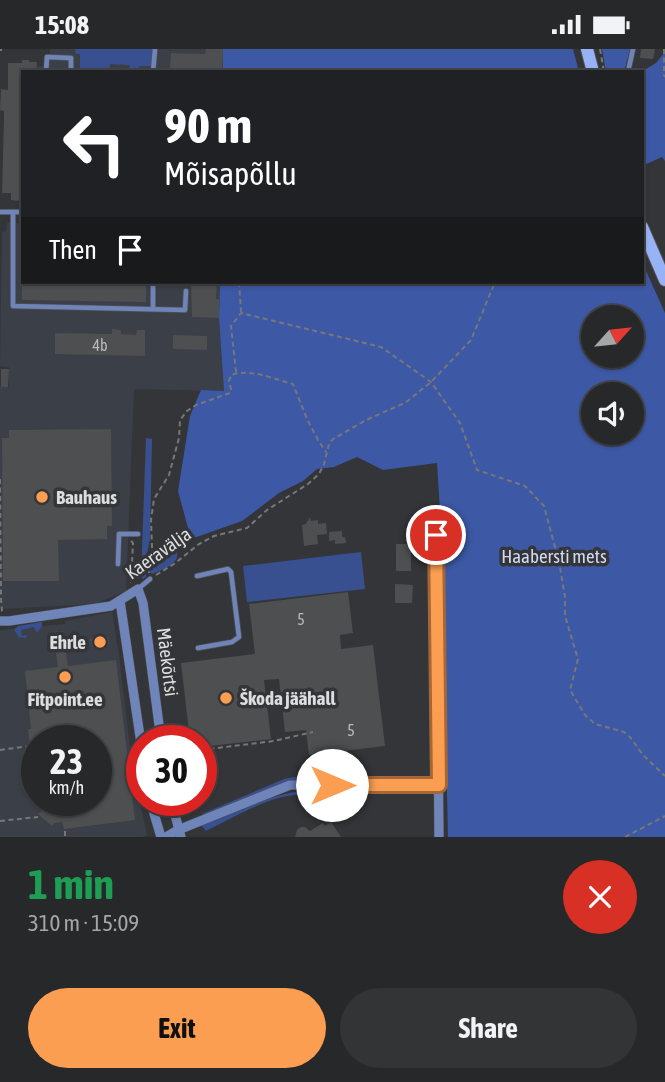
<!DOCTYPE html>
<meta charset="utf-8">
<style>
:root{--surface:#27282a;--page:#333436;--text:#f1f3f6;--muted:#a4a6a8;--line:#434447;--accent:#fc9e52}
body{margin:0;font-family:"Asap Condensed",sans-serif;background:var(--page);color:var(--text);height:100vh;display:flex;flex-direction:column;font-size:26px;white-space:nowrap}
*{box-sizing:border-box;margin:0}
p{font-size:23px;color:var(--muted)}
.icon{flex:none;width:38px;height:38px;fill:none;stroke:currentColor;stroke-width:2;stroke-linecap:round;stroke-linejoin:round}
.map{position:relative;height:788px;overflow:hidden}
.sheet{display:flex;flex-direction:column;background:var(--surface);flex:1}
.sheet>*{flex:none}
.hud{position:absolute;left:21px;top:21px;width:623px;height:214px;border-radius:0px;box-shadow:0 2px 5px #0004,0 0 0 2px var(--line);background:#202124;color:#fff;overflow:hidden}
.needle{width:46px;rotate:63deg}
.buttons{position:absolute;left:581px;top:256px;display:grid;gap:14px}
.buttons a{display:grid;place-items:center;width:63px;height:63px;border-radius:50%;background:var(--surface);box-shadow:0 2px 5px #0004,0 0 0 2px var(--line);font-size:35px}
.speed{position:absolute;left:21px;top:676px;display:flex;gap:14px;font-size:35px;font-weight:700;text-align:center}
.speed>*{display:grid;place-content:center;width:91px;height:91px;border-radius:50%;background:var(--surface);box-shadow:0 2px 5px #0004,0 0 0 2px var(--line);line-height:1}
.speed small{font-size:18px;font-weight:400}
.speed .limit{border:10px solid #d22;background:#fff;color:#111}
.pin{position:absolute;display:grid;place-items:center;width:60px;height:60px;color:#fff;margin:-30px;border:4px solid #fff;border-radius:50%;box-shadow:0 2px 7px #0007}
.me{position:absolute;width:77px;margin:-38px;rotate:90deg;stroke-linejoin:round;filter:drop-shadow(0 0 5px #0008)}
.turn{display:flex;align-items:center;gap:24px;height:147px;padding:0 28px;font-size:32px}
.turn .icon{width:91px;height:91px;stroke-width:2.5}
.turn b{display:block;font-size:49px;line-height:60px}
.then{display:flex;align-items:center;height:66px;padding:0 28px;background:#0003;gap:14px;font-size:26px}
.round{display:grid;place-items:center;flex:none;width:74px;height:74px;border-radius:37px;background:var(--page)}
.head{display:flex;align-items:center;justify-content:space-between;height:119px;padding:0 28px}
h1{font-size:42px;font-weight:700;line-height:52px;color:#1e9e55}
.cta{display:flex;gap:14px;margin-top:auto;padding:14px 28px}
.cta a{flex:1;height:80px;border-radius:42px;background:var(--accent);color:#111;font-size:28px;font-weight:700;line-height:80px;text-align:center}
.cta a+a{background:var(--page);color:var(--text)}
.status{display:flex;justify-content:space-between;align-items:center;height:49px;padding:0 35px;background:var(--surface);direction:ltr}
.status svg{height:19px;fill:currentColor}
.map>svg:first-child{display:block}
.built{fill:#3b3f47;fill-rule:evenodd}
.green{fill:#395090}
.forest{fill:#3d58a5;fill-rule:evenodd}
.building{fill:#4d4f51}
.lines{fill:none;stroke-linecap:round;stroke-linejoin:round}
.lane-casing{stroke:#525356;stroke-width:6}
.street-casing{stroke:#525356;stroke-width:10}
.secondary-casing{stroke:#525356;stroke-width:14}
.path{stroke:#767779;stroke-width:2;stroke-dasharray:5 3.5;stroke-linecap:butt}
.lane{stroke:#6f85ba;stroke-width:4.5}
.street{stroke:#6f85ba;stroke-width:9}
.secondary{stroke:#97b2f5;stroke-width:12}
.route-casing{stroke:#a46735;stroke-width:18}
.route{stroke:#fc9e52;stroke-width:12}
.poi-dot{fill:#fc9e52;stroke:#343538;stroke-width:2.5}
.labels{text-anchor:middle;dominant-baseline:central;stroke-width:7;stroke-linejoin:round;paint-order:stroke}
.number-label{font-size:16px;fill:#b8babb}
.poi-label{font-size:19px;font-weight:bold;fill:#dcddde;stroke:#343538;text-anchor:start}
.street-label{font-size:19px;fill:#dcddde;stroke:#343538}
.park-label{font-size:19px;fill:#d0d9ef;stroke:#343538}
</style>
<div class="status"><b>15:08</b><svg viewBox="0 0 49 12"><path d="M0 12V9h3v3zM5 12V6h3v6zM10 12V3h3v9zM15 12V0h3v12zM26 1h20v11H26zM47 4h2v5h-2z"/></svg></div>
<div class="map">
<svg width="665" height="788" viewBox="0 0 665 788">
<rect width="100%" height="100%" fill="#343538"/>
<g class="built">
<polygon points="50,0 223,0 223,23 36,23 36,17 44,17 45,14 50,13"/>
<polygon points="18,72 23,72 23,233 220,233 219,269 224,342 134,340 126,542 95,555 0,560 0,338 9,338 9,318 0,317 2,183 6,182 7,174 22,174 22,152 15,152 15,138 20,118 21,77"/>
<path d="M112 563 119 606 132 715 147 786 143 788H0V581L65 575V572ZM37 691H96V751H37Z"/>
</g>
<g class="green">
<polygon points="75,0 153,0 152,17 140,17 135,23 112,22 112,19 129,19 130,16 110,15 109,22 88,21 87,23 80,23 80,5 76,5"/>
<polygon points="146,389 152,390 150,490 146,509 146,528 143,530 141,528"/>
<path d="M169 498 177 503C180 515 162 521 152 525L150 523C150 508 153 500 169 498Z"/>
<polygon points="361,503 365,540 247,553 243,517"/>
<polygon points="42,573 42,577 37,584 34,578 21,581 22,587 27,586 26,589 19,588 14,581 18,577"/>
<polygon points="293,728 383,729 380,731 290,732 203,766 202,765 284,730"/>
<path d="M314 740 318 743 320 749 317 752C309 749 304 745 296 746 269 747 231 770 206 782L201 776C238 761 273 744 314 740Z"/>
</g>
<g class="forest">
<polygon points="223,0 573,0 579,23 223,23"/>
<polygon points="602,0 630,0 624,23 606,23"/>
<polygon points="665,3 665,112 662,108 642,117 642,23 641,23 656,14"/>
<path d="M642 213 665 264V788H448L441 478 437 414 383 421 357 408 334 418 317 420 303 432 279 444 242 472 191 490 178 442 190 367 201 341 224 342 219 269 220 233H642ZM593 268H632V306H593ZM593 345H632V383H593Z"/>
</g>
<g class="building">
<polygon points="206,0 223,0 222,22 170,21 171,4 205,5"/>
<polygon points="641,0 655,0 653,10 640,9"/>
<polygon points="22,11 29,11 29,13 37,13 36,23 23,23 23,72 21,72 20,130 23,130 23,152 11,151 11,144 2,144 4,69 4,62 0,61 1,40 8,41 8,14 22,14"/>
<polygon points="22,233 146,233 146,253 22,251"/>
<polygon points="191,233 217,233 216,250 219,250 219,269 192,268"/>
<polygon points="112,280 121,281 121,285 136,286 137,281 145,281 145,307 55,305 55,284 112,285"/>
<polygon points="173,286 207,287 207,301 173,300"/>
<polygon points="1,320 9,320 8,338 1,338"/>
<polygon points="111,380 112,477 107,477 107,490 58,491 59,532 3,532 2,389 9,389 9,381"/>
<polygon points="310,468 311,472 318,471 318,475 326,474 327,485 317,486 318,495 304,497 302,476 306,475"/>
<polygon points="342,482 342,488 345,488 346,494 335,495 335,491 329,492 329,483"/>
<rect x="396" y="495" width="15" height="27"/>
<polygon points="395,535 413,536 412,554 395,554"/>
<polygon points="348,543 353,584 340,586 341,600 373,596 385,697 309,706 306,681 285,683 279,630 264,631 271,690 201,698 201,691 190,691 181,614 255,605 249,555"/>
<polygon points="63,582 68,617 116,611 135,771 64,780 62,773 54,774 52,777 38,765 41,763 39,751 96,751 96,691 37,691 37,707 31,708 28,680 31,680 25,622 58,618 53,583"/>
<polygon points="108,588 109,595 92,598 90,590"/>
<polygon points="331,773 341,788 295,788 297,781 301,778 305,778 310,782 323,774 325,777"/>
</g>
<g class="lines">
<g class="lane-casing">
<g id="lane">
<polyline points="46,23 47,8 71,9 71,23"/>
<polyline points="153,23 155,0"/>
<polyline points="628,23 633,0"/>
<polyline points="0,163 22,163"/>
<polyline points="13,163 13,257 185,261 186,242"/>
<polyline points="153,260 153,233"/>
<polyline points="118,515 119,485 138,485"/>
<polyline points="197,527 228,520 231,523 239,588 232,593 198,599"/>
<polyline points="138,540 150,530"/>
</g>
</g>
<g class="street-casing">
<g id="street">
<polyline points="436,486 439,788"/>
<polyline points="120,552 142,701"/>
<polyline points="0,572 9,572 111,557 138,540 143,554 161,691"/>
<polyline points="150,751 161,788"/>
<polyline points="171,751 181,788"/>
<polyline points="166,788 178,781 290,736 439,736"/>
</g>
</g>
<g class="secondary-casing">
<g id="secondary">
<polyline points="587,0 593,23"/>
<polyline points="642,178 665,231"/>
</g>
</g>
<g class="path">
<polyline points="600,0 604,23"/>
<polyline points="664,0 664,26 665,28"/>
<polyline points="1,2 1,0"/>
<polyline points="642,128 643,128"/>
<polyline points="239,233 241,263"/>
<polyline points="236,323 231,277 241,264 381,298 431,333 460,374 477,421 525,437 544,457 559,513 565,548 565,567 578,610 570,641 585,666 595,675 624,683 630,688 643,706 665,727"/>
<polyline points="0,430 1,550 2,562 4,564"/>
<polyline points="131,492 133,494 131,534"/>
<path d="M149 524 148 515 152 498 151 471 154 450 169 426 179 389 180 371 187 362 196 356 230 344 231 340 229 332 231 326C251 319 273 330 293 335L307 370 318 391 326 403"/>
<polyline points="156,526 174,515 199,495 214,487 247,479 267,461 308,435 319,425 324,415 329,395 333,390 366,371 405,354 431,333 471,291 495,233"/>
<polyline points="0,701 29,697"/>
<polyline points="201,701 274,692 313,683"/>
<polyline points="0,772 38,768"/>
<polyline points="65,782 65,788"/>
<polyline points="625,788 665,767"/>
</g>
<use href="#lane" class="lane"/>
<use href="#street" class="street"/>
<use href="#secondary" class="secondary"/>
</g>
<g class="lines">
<g class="route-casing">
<polyline id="route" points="332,736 439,736 436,486"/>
</g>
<use href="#route" class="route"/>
</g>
<g class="poi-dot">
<circle cx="42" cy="448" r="7"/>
<circle cx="100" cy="593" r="7"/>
<circle cx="65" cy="628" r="7"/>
<circle cx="226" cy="649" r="7"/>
</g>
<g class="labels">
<g class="number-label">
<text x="100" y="296">4b</text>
<text x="301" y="570">5</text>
<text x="351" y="681">5</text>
</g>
<g class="poi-label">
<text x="56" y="448">Bauhaus</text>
<text x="86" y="593" text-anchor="end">Ehrle</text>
<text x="240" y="649">Škoda jäähall</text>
<text x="65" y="650" text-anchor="middle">Fitpoint.ee</text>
</g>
<g class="street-label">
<text transform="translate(158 504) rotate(-35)">Kaeravälja</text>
<text transform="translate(168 613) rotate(83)">Mäekõrtsi</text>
</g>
<g class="park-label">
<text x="554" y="507">Haabersti mets</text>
</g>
</g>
</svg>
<div class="buttons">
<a><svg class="needle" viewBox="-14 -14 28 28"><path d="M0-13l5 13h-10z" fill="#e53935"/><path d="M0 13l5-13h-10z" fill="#a4a6a8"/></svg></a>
<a><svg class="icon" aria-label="sound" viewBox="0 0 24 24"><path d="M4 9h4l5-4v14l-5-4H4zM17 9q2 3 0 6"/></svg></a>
</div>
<div class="speed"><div>23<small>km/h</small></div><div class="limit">30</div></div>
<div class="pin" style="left:436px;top:486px;background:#d93025"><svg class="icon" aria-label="arrive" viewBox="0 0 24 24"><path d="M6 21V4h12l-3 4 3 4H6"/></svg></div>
<svg class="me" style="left:332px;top:736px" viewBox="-20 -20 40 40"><circle r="19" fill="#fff"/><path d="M0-13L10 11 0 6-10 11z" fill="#fc9e52"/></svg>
<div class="hud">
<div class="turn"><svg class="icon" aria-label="left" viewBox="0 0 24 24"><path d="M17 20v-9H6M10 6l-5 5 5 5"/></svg><div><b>90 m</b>Mõisapõllu</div></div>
<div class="then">Then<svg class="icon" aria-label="arrive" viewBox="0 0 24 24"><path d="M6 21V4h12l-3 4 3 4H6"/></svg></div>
</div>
</div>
<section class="sheet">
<div class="head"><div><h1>1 min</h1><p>310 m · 15:09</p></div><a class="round" style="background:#d93025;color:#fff"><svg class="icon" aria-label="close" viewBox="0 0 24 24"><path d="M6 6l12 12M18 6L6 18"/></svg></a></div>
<div class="cta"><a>Exit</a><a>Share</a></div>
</section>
